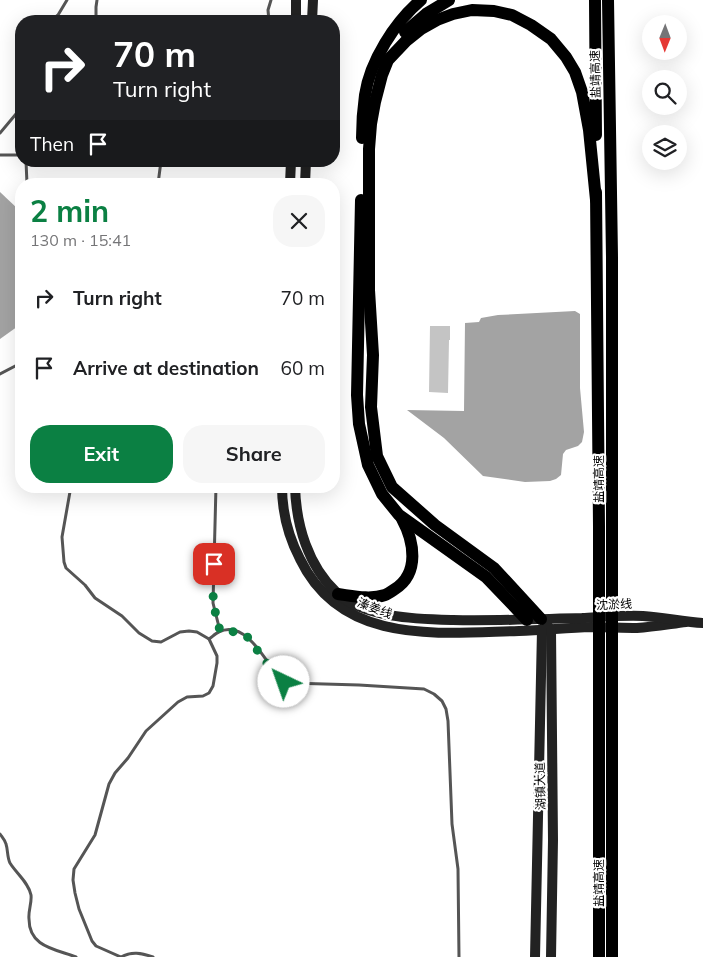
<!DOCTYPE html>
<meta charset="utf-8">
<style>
:root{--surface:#fff;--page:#f6f6f6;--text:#202124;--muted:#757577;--accent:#0b8043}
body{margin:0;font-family:Mulish,"Noto Sans SC",sans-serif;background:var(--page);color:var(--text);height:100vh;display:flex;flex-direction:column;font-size:19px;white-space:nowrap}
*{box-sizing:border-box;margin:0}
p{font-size:16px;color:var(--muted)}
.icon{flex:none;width:28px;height:28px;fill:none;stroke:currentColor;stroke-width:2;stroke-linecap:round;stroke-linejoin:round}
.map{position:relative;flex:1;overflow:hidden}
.details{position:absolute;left:15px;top:178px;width:325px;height:315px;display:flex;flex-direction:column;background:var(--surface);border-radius:20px;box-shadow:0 5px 20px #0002}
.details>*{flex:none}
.guide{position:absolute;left:15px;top:15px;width:325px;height:152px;border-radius:20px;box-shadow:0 5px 20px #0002;background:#202124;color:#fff;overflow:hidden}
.needle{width:32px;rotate:181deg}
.controls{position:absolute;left:642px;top:15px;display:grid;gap:10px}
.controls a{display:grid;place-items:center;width:45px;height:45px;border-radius:50%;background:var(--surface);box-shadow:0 5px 20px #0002;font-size:25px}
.pin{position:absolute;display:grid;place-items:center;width:42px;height:42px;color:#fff;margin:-21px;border-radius:10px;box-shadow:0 2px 8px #0006}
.me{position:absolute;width:55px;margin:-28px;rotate:318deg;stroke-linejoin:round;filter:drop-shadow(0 0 4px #0008)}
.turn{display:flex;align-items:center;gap:18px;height:105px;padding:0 15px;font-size:22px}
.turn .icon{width:65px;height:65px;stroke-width:2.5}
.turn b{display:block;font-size:35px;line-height:42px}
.then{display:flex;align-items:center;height:48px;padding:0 15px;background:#0003;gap:10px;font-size:19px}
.round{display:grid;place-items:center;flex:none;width:52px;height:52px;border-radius:20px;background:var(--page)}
.headline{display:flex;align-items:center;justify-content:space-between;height:85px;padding:0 15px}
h1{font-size:30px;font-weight:700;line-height:38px;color:var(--accent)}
.primary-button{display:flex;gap:10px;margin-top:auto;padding:10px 15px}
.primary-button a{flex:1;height:58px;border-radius:20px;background:var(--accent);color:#fff;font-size:20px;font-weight:700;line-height:58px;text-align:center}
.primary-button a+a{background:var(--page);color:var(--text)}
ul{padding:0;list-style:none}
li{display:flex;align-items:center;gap:15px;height:70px;padding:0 15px}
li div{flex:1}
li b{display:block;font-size:19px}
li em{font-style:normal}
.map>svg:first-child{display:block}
.water{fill:#a3a3a3}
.building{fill:#c4c4c4}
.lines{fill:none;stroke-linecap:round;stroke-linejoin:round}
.service{stroke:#555;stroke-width:3}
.secondary{stroke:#222;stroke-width:10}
.motorway{stroke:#000;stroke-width:12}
.route{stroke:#0b8043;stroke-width:9;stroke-dasharray:0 16.2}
.labels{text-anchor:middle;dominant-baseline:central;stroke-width:4.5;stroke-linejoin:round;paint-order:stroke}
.street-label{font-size:12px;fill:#000;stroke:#fff}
</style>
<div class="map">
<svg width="703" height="957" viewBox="0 0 703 957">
<rect width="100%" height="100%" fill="#fff"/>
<g class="water">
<polygon points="0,192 19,210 21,215 21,324 0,339"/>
<polygon points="575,311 580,314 580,388 584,432 582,442 578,446 566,450 563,454 561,475 556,479 550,481 525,482 483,476 444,438 407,410 464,411 465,323 479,322 481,318 498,315"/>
</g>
<polygon class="building" points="430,326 450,326 450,340 449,340 448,393 429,392"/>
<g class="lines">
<g class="service">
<polyline points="51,21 58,15 67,0"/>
<polyline points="96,21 96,7 97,0"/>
<polyline points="269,21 268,10 271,0"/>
<polyline points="0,133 21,108"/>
<polyline points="0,155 21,155"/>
<polyline points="26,161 27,184"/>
<polyline points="158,184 161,161"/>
<polyline points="0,374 21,363"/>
<path d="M71 486 62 537 64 562 66 568 85 585 95 598 122 616 139 633 152 641 161 642 180 632 189 631 197 632 209 639C212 637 216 633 219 632 245 619 266 661 278 677L290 683 359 685 424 689 434 694 442 701 446 709 448 721 452 824 458 869 459 957"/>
<polyline points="216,486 213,603 220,631"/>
<path d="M0 834C2 837 5 840 6 844 8 850 7 857 10 863 16 873 29 883 31 895 32 903 28 911 29 919 29 947 55 949 76 957"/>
<polyline points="121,957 96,946 92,941 79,909 75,893 73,880 74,869 95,835 109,784 115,773 128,758 146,731 178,702 187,697 203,696 209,693 213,686 217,663 217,656 209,639"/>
<path d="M121 957C132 951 141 953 153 957"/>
</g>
<g class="secondary">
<polyline points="296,21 296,0"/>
<polyline points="312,21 313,0"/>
<polyline points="290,184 291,161"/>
<polyline points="305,184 306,161"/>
<path d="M282 486C282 512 288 536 300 559 342 646 438 633 519 631 543 630 567 628 591 627 607 627 622 628 637 628 653 627 670 624 686 622"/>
<path d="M295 486C296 525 308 566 337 593 365 618 417 619 453 620 496 621 539 619 582 618 602 617 623 615 643 616 663 617 683 622 703 623"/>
<polyline points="547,625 551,630 553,840 551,957"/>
<polyline points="535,957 542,630"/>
</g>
<g class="motorway">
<polyline points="595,0 596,135"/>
<polyline points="608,0 612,257 612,957"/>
<polyline points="405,32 426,14 449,0"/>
<path d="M362 138C362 124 363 109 365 95 370 61 395 22 421 0"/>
<polyline points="596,192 599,526 599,957"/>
<polyline points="361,200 357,395 359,424 368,465 382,494 399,515 486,577 527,620"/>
<path d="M338 594C353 596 370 600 385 595 388 594 392 591 395 589 420 573 414 541 402 519"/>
<polyline points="541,619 494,568 435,525 392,487 377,456 371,407 373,355 369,290 369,149 371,124 375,102 382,75 388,60 406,41 421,29 437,20 453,14 472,10 494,11 512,15 531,25 551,39 566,57 575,72 582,92 589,130 596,200"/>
</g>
</g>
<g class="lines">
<polyline class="route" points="214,564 213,603 220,631 239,632 246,635 278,678 284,682"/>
</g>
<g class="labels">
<g class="street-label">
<text transform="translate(595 74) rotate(-91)">盐靖高速</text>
<text transform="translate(598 479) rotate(-90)">盐靖高速</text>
<text transform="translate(614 604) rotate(-2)">沈淤线</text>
<text transform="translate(375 608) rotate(21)">溱姜线</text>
<text transform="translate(540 786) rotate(-91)">湖镇大道</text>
<text transform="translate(598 883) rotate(-90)">盐靖高速</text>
</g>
</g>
</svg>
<div class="controls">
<a><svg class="needle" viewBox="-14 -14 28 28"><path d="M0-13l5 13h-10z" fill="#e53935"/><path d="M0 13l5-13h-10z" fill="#757577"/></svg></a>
<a><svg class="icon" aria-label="search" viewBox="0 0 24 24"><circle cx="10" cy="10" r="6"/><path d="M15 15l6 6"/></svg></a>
<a><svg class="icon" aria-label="layers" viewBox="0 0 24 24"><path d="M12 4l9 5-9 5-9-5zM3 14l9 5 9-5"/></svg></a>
</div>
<div class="pin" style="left:214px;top:564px;background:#d93025"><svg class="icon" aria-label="arrive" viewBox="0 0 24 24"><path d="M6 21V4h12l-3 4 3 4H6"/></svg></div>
<svg class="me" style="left:284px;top:682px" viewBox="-20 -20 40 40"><circle r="19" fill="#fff"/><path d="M0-13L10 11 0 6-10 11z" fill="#0b8043"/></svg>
<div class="guide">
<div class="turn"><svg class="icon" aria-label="right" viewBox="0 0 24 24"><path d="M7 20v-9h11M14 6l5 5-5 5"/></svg><div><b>70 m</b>Turn right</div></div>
<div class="then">Then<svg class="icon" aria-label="arrive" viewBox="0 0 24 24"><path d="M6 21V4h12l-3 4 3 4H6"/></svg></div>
</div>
<section class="details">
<div class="headline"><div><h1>2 min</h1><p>130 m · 15:41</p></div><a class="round"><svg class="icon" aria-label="close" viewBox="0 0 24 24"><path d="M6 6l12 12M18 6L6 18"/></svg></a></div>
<ul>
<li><svg class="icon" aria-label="right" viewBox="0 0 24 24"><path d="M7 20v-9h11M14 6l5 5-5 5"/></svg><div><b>Turn right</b></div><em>70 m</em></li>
<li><svg class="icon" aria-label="arrive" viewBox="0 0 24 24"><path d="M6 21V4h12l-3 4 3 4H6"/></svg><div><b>Arrive at destination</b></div><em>60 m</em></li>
</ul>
<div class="primary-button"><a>Exit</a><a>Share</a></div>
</section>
</div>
